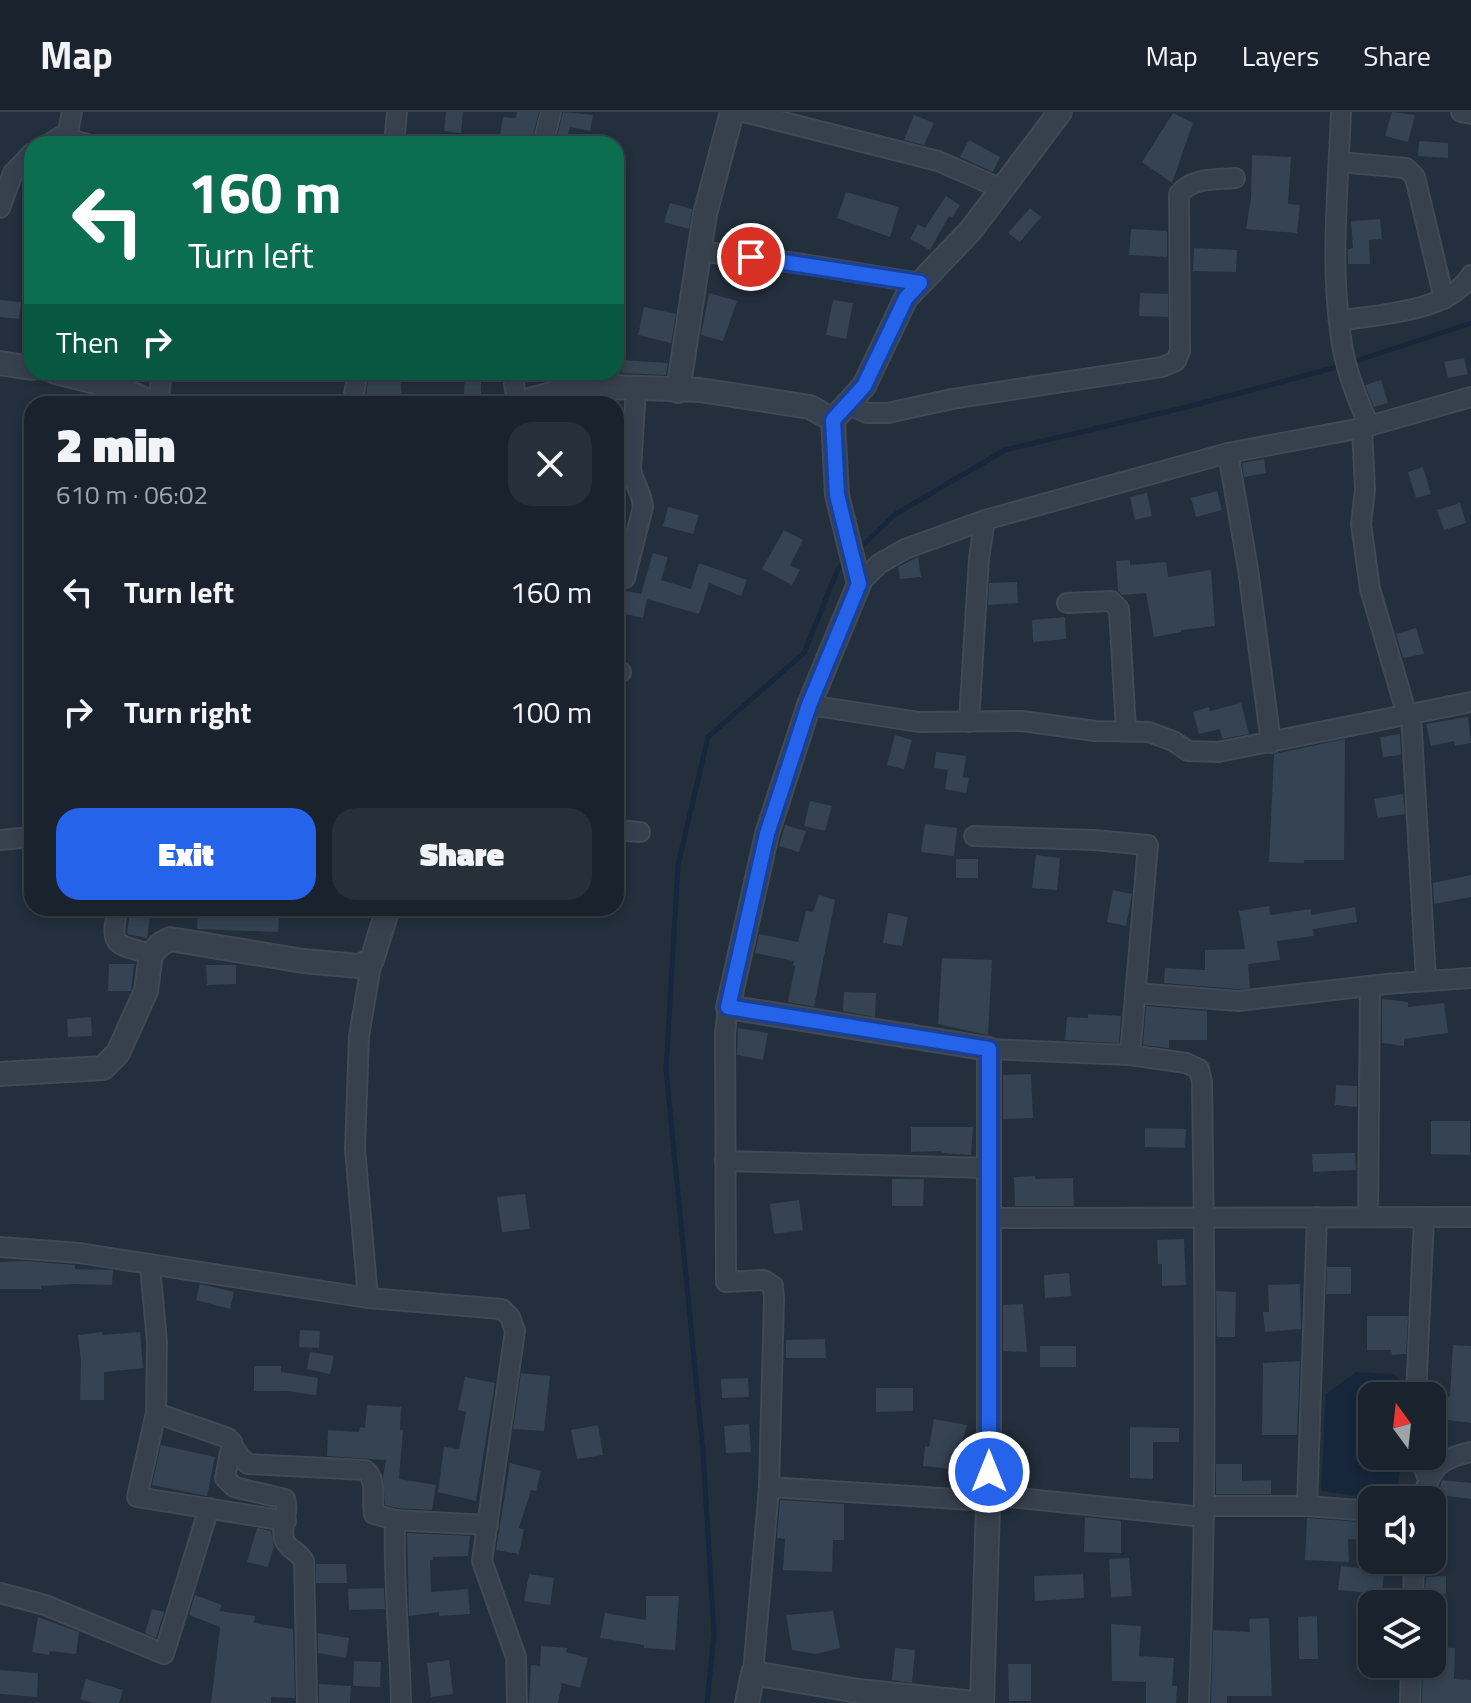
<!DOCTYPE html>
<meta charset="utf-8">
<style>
:root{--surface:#1a232d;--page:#272f39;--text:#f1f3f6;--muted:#9fa4aa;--line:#384049;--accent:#2563eb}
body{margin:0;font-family:"Titillium Web",sans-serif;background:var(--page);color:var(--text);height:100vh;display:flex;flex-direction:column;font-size:30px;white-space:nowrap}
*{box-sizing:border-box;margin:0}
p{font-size:26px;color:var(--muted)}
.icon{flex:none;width:44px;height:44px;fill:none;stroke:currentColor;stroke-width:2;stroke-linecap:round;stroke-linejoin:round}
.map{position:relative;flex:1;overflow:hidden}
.side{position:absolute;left:24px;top:284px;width:600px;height:520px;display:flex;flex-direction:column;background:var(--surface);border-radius:24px;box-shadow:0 4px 12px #0003,0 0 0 2px var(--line)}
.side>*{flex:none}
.hud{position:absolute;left:24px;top:24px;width:600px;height:244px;border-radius:24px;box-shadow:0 4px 12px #0003,0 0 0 2px var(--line);background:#0b6e4f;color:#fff;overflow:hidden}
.needle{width:52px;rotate:345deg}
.buttons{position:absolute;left:1358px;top:1270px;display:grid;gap:16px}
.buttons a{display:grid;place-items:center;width:88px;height:88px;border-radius:16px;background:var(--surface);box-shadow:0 4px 12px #0003,0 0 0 2px var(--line);font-size:40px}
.pin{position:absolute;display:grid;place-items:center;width:68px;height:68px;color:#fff;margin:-34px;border:4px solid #fff;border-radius:50%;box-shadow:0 2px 8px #0007}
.me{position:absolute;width:88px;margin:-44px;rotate:0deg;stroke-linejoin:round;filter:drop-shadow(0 0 6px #0008)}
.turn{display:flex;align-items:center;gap:28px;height:168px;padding:0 32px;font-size:36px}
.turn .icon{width:104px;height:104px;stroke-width:2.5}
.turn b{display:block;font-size:56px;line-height:68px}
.then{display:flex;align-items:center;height:76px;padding:0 32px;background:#0003;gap:16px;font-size:30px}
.round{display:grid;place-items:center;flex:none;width:84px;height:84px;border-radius:24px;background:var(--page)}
.overview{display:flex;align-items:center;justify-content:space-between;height:136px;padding:0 32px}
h1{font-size:48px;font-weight:800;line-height:60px}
.cta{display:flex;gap:16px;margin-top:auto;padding:16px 32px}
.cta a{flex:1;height:92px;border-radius:24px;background:var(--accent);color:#fff;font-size:32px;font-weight:800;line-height:92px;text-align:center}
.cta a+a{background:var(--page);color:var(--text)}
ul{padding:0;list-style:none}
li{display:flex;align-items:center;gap:24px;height:120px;padding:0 32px}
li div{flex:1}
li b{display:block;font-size:30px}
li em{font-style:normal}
header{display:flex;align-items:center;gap:48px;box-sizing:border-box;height:112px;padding:0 40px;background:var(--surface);border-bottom:2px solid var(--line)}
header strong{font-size:38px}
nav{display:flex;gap:44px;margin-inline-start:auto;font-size:28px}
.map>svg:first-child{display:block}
.water{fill:#17263a}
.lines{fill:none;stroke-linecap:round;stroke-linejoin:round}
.stream{stroke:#17263a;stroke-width:5}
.building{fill:#354352}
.minor-casing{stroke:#404a55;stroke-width:22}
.tertiary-casing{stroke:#404a55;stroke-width:26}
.minor{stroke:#37414d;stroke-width:18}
.tertiary{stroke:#37414d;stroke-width:22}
.route-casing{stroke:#184099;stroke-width:20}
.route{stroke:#2563eb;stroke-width:14}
</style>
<header>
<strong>Map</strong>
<nav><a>Map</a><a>Layers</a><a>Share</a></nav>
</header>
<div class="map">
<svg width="1471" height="1591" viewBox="0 0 1471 1591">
<rect width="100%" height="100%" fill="#232f3c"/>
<polygon class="water" points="1356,1260 1394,1262 1406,1276 1406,1284 1372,1284 1372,1344 1401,1344 1398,1376 1373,1386 1321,1379 1326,1282"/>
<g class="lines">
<g class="stream">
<polyline points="1350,251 1471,211"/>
<polyline points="857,439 894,403 1005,338 1187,295 1341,254"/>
<polyline points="707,1591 714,1522 703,1340 666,957 678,753 708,625 804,541 838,457 847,448"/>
</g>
</g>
<g class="building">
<polygon points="446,0 463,0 461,21 444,19"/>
<polygon points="517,0 539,0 531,32 499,32 503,5 516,6"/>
<polygon points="563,0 593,3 590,19 570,15 565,32 555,32"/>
<polygon points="1392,0 1415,3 1408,30 1385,24"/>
<polygon points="1173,1 1193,11 1172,71 1142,50"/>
<polygon points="914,3 934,11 924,33 904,28"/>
<polygon points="969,28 1000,45 993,60 960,45"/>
<polygon points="1419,29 1448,31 1448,46 1418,44"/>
<polygon points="1252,43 1291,45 1288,92 1300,93 1297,121 1246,117 1251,86"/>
<polygon points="846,80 899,95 890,125 837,106"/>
<polygon points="946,84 960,93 952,106 949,104 930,138 910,127 918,112 925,116"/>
<polygon points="670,91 692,97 689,117 664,110"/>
<polygon points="1030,96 1041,105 1020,130 1008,121"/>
<polygon points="1380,107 1382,127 1369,128 1370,152 1348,152 1348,137 1353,136 1351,109"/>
<polygon points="1131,117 1167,119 1167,145 1129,143"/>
<polygon points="1194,136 1237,138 1236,160 1193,159"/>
<polygon points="709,181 737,189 723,229 701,223"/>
<polygon points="1140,181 1168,182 1168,205 1139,204"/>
<polygon points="0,188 21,190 19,207 0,205"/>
<polygon points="833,188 853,191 846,227 826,223"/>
<polygon points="644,195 676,202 671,231 638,223"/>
<polygon points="1464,246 1468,262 1448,266 1444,250"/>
<polygon points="623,248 668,251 666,263 622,261"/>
<polygon points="465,260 481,260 481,284 464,283"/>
<polygon points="400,263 402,285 365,288 369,265"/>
<polygon points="1381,268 1388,291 1374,295 1365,273"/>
<polygon points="1264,347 1266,361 1244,365 1242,351"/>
<polygon points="1423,355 1431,382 1416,386 1408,360"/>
<polygon points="1217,379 1222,398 1196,405 1191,386"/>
<polygon points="1147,381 1152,404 1135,408 1130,385"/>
<polygon points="1460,391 1466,411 1444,418 1437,398"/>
<polygon points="668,395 699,403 693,422 663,414"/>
<polygon points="784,418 803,428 790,453 800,458 792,473 762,457"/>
<polygon points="653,441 668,445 661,468 691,477 699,451 747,468 741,484 709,471 699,502 647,487 643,506 616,500 616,477 641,482"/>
<polygon points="918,445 921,465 900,467 898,455"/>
<polygon points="1130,448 1130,453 1166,450 1168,465 1211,458 1215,514 1181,518 1181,520 1154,525 1146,481 1122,483 1118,479 1116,449"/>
<polygon points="1017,470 1018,491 988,493 989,471"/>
<polygon points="1065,505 1066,527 1033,530 1032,508"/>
<polygon points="1416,516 1424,542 1403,546 1396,522"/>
<polygon points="1241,591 1249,622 1222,627 1220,617 1199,622 1193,600 1209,595 1210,599"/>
<polygon points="1468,605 1471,631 1455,634 1454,629 1431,634 1426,612"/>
<polygon points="1400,622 1401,643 1383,645 1380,625"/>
<polygon points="895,623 912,628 904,657 887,653"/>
<polygon points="1345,627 1344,748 1304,748 1304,751 1269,750 1274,642"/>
<polygon points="936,640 966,644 963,665 969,666 966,681 945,677 948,658 934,656"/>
<polygon points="1403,682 1405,702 1378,706 1374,687"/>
<polygon points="810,689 832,694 825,719 804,714"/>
<polygon points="925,712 957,716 954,744 921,740"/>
<polygon points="785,713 806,719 799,740 779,734"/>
<polygon points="1036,743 1060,746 1057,778 1032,776"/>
<rect x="956" y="747" width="22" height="19"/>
<polygon points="1471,763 1471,785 1434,792 1433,771"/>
<polygon points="1113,778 1132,782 1126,814 1107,810"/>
<polygon points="819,783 835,788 814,895 788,890 795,854 793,853 794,849 755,841 759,822 798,830 806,799 813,800"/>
<polygon points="1269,794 1270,803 1311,797 1311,803 1355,795 1357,810 1313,817 1314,824 1277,829 1280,848 1248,852 1250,876 1238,877 1164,871 1165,856 1205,858 1205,838 1245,837 1239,799"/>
<polygon points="198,796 279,801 278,820 197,817"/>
<polygon points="130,799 150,802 147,826 127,822"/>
<polygon points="888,801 908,805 902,834 883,831"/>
<polygon points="942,846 992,848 988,923 938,912"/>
<polygon points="109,852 134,852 131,879 108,879"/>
<polygon points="206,853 236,853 236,872 207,873"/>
<polygon points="844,880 876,881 875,905 843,899"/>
<polygon points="1382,887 1408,890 1408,895 1444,891 1448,921 1404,927 1404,934 1382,931"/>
<polygon points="1146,894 1207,899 1207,928 1169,928 1169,936 1143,933"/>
<polygon points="1088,902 1121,904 1119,931 1065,928 1067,905 1088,906"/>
<polygon points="91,905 92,924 68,925 67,907"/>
<polygon points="738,916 768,921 763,948 737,943"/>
<polygon points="1031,962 1033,1006 1003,1007 1003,963"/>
<polygon points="1336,973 1357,974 1357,995 1335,993"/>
<polygon points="1431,1009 1470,1009 1470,1043 1431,1042"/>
<polygon points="911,1015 973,1015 971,1043 941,1041 941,1039 911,1040"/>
<polygon points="1145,1016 1186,1017 1185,1036 1145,1035"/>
<polygon points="1355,1041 1356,1058 1313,1060 1312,1042"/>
<polygon points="1035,1064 1035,1067 1073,1066 1074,1094 1015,1094 1014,1065"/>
<polygon points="892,1067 924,1067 923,1094 892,1094"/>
<polygon points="525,1082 530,1117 502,1120 497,1085"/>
<polygon points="799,1088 803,1118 774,1122 770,1092"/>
<polygon points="1184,1127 1186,1173 1162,1174 1162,1152 1158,1152 1157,1128"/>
<polygon points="25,1149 75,1153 75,1157 113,1158 112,1173 76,1172 41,1174 41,1177 0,1177 0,1150"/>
<polygon points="1327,1155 1351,1155 1351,1182 1326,1182"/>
<polygon points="1069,1161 1071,1184 1045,1186 1044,1163"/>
<polygon points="200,1172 234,1180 230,1197 196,1188"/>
<polygon points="1300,1172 1301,1217 1265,1220 1263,1200 1269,1200 1268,1173"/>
<polygon points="1216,1179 1236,1180 1235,1225 1217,1225"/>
<polygon points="1023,1192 1027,1240 1003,1239 1003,1193"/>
<polygon points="1367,1204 1408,1204 1406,1242 1392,1243 1391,1238 1367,1238"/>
<polygon points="300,1218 320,1219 319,1236 299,1235"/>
<polygon points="102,1220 102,1223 140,1220 143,1256 104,1260 104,1288 80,1288 81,1249 78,1223"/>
<polygon points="825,1227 826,1246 786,1246 786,1228"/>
<polygon points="1453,1233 1471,1234 1471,1311 1432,1306 1432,1283 1449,1285 1450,1283"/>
<rect x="1040" y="1234" width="36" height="21"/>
<polygon points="310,1240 334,1244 330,1262 307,1257"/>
<polygon points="1300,1249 1297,1323 1262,1323 1263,1251"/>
<polygon points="254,1254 281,1254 281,1260 318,1266 316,1283 286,1279 254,1279"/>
<polygon points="521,1261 550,1264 544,1319 513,1317"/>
<polygon points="465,1265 495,1271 476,1389 438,1380 444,1335 459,1337 466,1300 458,1298"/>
<polygon points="748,1266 749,1285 722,1286 721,1267"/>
<polygon points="876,1276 913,1276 913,1299 876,1300"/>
<polygon points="367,1293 401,1295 400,1318 403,1318 399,1367 436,1373 432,1398 397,1396 385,1393 383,1364 386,1348 327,1344 328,1318 359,1320 360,1315 365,1316"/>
<polygon points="934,1307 967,1313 962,1331 960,1358 923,1354 925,1334 929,1335"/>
<polygon points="749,1312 751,1340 726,1341 724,1314"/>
<polygon points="598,1313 603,1343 577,1347 571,1318"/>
<polygon points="1130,1315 1179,1316 1179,1330 1153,1330 1153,1367 1130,1366"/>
<polygon points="161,1333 215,1345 207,1384 152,1373"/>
<polygon points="510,1351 541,1359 536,1379 531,1378 519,1416 524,1417 519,1442 496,1438"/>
<polygon points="1216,1352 1242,1352 1242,1369 1271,1368 1271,1382 1216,1382"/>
<polygon points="1442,1368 1471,1371 1471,1387 1438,1383"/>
<polygon points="780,1388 844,1392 844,1428 833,1428 832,1460 783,1458 785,1427 777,1426"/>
<polygon points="1085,1405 1121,1409 1121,1441 1084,1440"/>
<polygon points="1307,1406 1372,1411 1372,1428 1348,1427 1349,1450 1305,1448"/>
<polygon points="257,1416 271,1419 274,1434 268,1455 247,1450"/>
<polygon points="407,1421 470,1424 468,1444 433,1445 433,1448 430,1448 431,1480 468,1477 470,1502 439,1504 439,1500 409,1504"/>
<polygon points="1129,1446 1132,1484 1111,1485 1109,1447"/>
<polygon points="316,1452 346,1452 347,1471 316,1471"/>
<polygon points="1341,1454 1384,1459 1382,1482 1338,1478"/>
<polygon points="529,1462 554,1466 550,1493 524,1489"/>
<polygon points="1083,1462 1084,1486 1035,1489 1034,1464"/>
<polygon points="1446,1464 1446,1482 1425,1482 1426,1465"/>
<polygon points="384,1476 385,1497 349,1498 348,1477"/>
<polygon points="195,1483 222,1493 219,1499 255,1504 254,1511 293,1517 295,1586 271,1585 271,1591 211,1591 220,1515 189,1503"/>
<polygon points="646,1484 679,1484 675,1538 644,1536 644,1533 600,1526 605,1501 646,1508"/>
<polygon points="152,1497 164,1500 156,1526 145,1521"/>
<polygon points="833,1499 840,1536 816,1542 792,1538 786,1503"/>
<polygon points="1317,1504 1318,1547 1299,1547 1298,1505"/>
<polygon points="38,1505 79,1520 76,1542 50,1539 49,1543 32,1540"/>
<polygon points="1269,1506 1272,1584 1227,1584 1227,1591 1211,1591 1213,1518 1250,1520 1249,1507"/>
<polygon points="1111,1512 1141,1514 1139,1544 1174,1546 1172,1574 1177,1574 1176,1591 1146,1591 1146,1570 1112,1569"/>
<polygon points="318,1521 349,1526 346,1546 318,1541"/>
<polygon points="541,1534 567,1536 566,1540 588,1546 580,1576 562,1571 558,1591 529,1591 531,1553 540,1554"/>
<polygon points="1432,1535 1455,1536 1454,1567 1471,1568 1471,1591 1422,1591 1423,1552 1432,1552"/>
<polygon points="895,1536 915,1538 912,1571 892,1568"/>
<polygon points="449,1548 453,1582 431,1585 427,1551"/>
<polygon points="354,1549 381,1550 380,1575 353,1574"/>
<polygon points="1008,1552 1031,1552 1031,1589 1009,1589"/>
<polygon points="0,1558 38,1561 37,1585 0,1582"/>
<polygon points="86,1567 123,1578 119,1591 93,1591 80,1587"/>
<polygon points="319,1572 351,1574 350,1591 319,1591"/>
</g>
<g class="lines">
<g class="minor-casing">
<g id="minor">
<polyline points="744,0 938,49 1002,77"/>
<path d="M1341 0C1338 78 1329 161 1343 238 1348 264 1358 289 1369 313"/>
<polyline points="1461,0 1471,2"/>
<polyline points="63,25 87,32"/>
<polyline points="49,32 68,20 72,0"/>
<polyline points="394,32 397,0"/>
<polyline points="543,32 551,0"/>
<polyline points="1339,50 1406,56 1415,65 1444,187"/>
<polyline points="0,96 13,61 32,41"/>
<polyline points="699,139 803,152 920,171"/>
<path d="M1339 209C1379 202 1449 200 1471 163"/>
<polyline points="512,260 517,289"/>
<polyline points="158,292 162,260"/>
<polyline points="352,292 358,260"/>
<polyline points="580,292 581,274"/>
<path d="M847 292 867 301H888L952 287 1162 255 1176 249 1180 239 1179 82C1193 65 1215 68 1235 66"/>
<polyline points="1362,316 1365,378 1361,412 1370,477 1407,603"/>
<polyline points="1228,341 1248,457 1271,631"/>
<path d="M625 466 643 395C642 380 633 371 631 357L636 277"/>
<polyline points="859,472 879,452 905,437 985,408 1228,341 1362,316 1471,285"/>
<polyline points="1067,491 1111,489 1119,497 1126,618"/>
<polyline points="616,559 621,560"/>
<polyline points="809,593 919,610 1022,609 1095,619 1149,620 1173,629 1188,639 1218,640 1471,590"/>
<polyline points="1411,602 1426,868"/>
<polyline points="969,610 979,446 985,408"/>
<polyline points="616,718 640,720"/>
<polyline points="974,724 1094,728 1148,733 1130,943"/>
<polyline points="0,728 32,725"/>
<path d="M118 796C109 836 116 832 151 842"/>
<polyline points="1136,881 1238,889 1386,872 1471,866"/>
<polyline points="728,895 725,922 726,1170 764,1168 773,1174 774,1187 769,1375 753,1561"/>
<path d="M989 937 1130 943 1186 951 1199 957 1202 970C1205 1177 1207 1384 1199 1591"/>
<polyline points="725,1049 988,1056"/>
<polyline points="1368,1105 1370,874"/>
<polyline points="989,1106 1471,1105"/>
<polyline points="0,1135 79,1141 368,1186 502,1197 510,1205 515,1219 482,1449 516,1545 517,1591"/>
<path d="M150 1153 157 1230 156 1301 228 1326 240 1345 248 1352 365 1358C378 1368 371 1387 374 1402L395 1408 488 1413"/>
<polyline points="368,1186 355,1037 359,924 372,848"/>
<polyline points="1416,1284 1424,1105"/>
<polyline points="156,1301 137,1385 286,1409"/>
<path d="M232 1330 225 1366 234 1375 285 1387C290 1400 279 1417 285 1429 288 1437 299 1440 304 1449L307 1591"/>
<polyline points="1419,1344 1428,1367"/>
<polyline points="769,1375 988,1389"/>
<polyline points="989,1383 1204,1405"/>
<path d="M1422 1388C1431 1356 1438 1347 1471 1340"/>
<polyline points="1204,1394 1307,1394 1372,1399"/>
<polyline points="1307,1394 1317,1105"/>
<path d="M395 1408C393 1469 400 1530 401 1591"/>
<polyline points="0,1481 45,1493 164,1542 209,1396"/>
<polyline points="1413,1492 1414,1448"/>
<polyline points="1410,1591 1411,1552"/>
</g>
</g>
<g class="tertiary-casing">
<g id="tertiary">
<polyline points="0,251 32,256"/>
<polyline points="55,260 119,276 155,292"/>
<polyline points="678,279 705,102 732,0"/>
<polyline points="514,292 581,274 700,278 810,295 833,308 837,383 859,472 809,593 767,722 728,895 989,937 989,1360 982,1591"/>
<polyline points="833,308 864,274 906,186 971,118 1060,0"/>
<polyline points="0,962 103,956 118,941 146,879 151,842 161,832 170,827 303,849 359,854 372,848 388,796"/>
<polyline points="747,1591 753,1561 858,1579 974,1591"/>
</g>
</g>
<use href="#minor" class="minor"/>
<use href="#tertiary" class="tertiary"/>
</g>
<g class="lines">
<g class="route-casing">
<polyline id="route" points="751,145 920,171 906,186 864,274 833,308 837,383 859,472 809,593 767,722 728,895 989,937 989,1360"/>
</g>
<use href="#route" class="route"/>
</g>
</svg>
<div class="buttons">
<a><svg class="needle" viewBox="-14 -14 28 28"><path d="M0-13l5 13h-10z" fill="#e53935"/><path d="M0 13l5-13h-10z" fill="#9fa4aa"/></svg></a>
<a><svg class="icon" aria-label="sound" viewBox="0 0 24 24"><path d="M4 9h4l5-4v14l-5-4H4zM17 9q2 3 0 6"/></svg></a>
<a><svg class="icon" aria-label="layers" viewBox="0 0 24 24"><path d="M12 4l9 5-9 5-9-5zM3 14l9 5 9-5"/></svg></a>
</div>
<div class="pin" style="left:751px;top:145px;background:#d93025"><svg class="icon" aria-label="arrive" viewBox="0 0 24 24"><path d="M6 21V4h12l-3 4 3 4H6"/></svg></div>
<svg class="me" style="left:989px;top:1360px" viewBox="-20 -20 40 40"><circle r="17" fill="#2563eb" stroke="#fff" stroke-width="3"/><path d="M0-11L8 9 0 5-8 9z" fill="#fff"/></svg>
<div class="hud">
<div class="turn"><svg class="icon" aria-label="left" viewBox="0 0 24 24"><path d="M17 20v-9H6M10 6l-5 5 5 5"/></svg><div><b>160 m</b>Turn left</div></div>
<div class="then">Then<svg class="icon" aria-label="right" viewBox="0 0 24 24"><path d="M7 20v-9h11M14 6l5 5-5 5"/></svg></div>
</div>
<section class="side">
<div class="overview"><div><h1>2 min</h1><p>610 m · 06:02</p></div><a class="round"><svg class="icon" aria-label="close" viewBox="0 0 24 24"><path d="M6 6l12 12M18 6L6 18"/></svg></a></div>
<ul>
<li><svg class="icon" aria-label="left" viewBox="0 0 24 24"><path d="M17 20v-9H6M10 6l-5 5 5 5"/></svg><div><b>Turn left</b></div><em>160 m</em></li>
<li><svg class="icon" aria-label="right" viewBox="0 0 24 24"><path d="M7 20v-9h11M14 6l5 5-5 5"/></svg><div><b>Turn right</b></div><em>100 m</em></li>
</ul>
<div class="cta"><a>Exit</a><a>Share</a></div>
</section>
</div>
